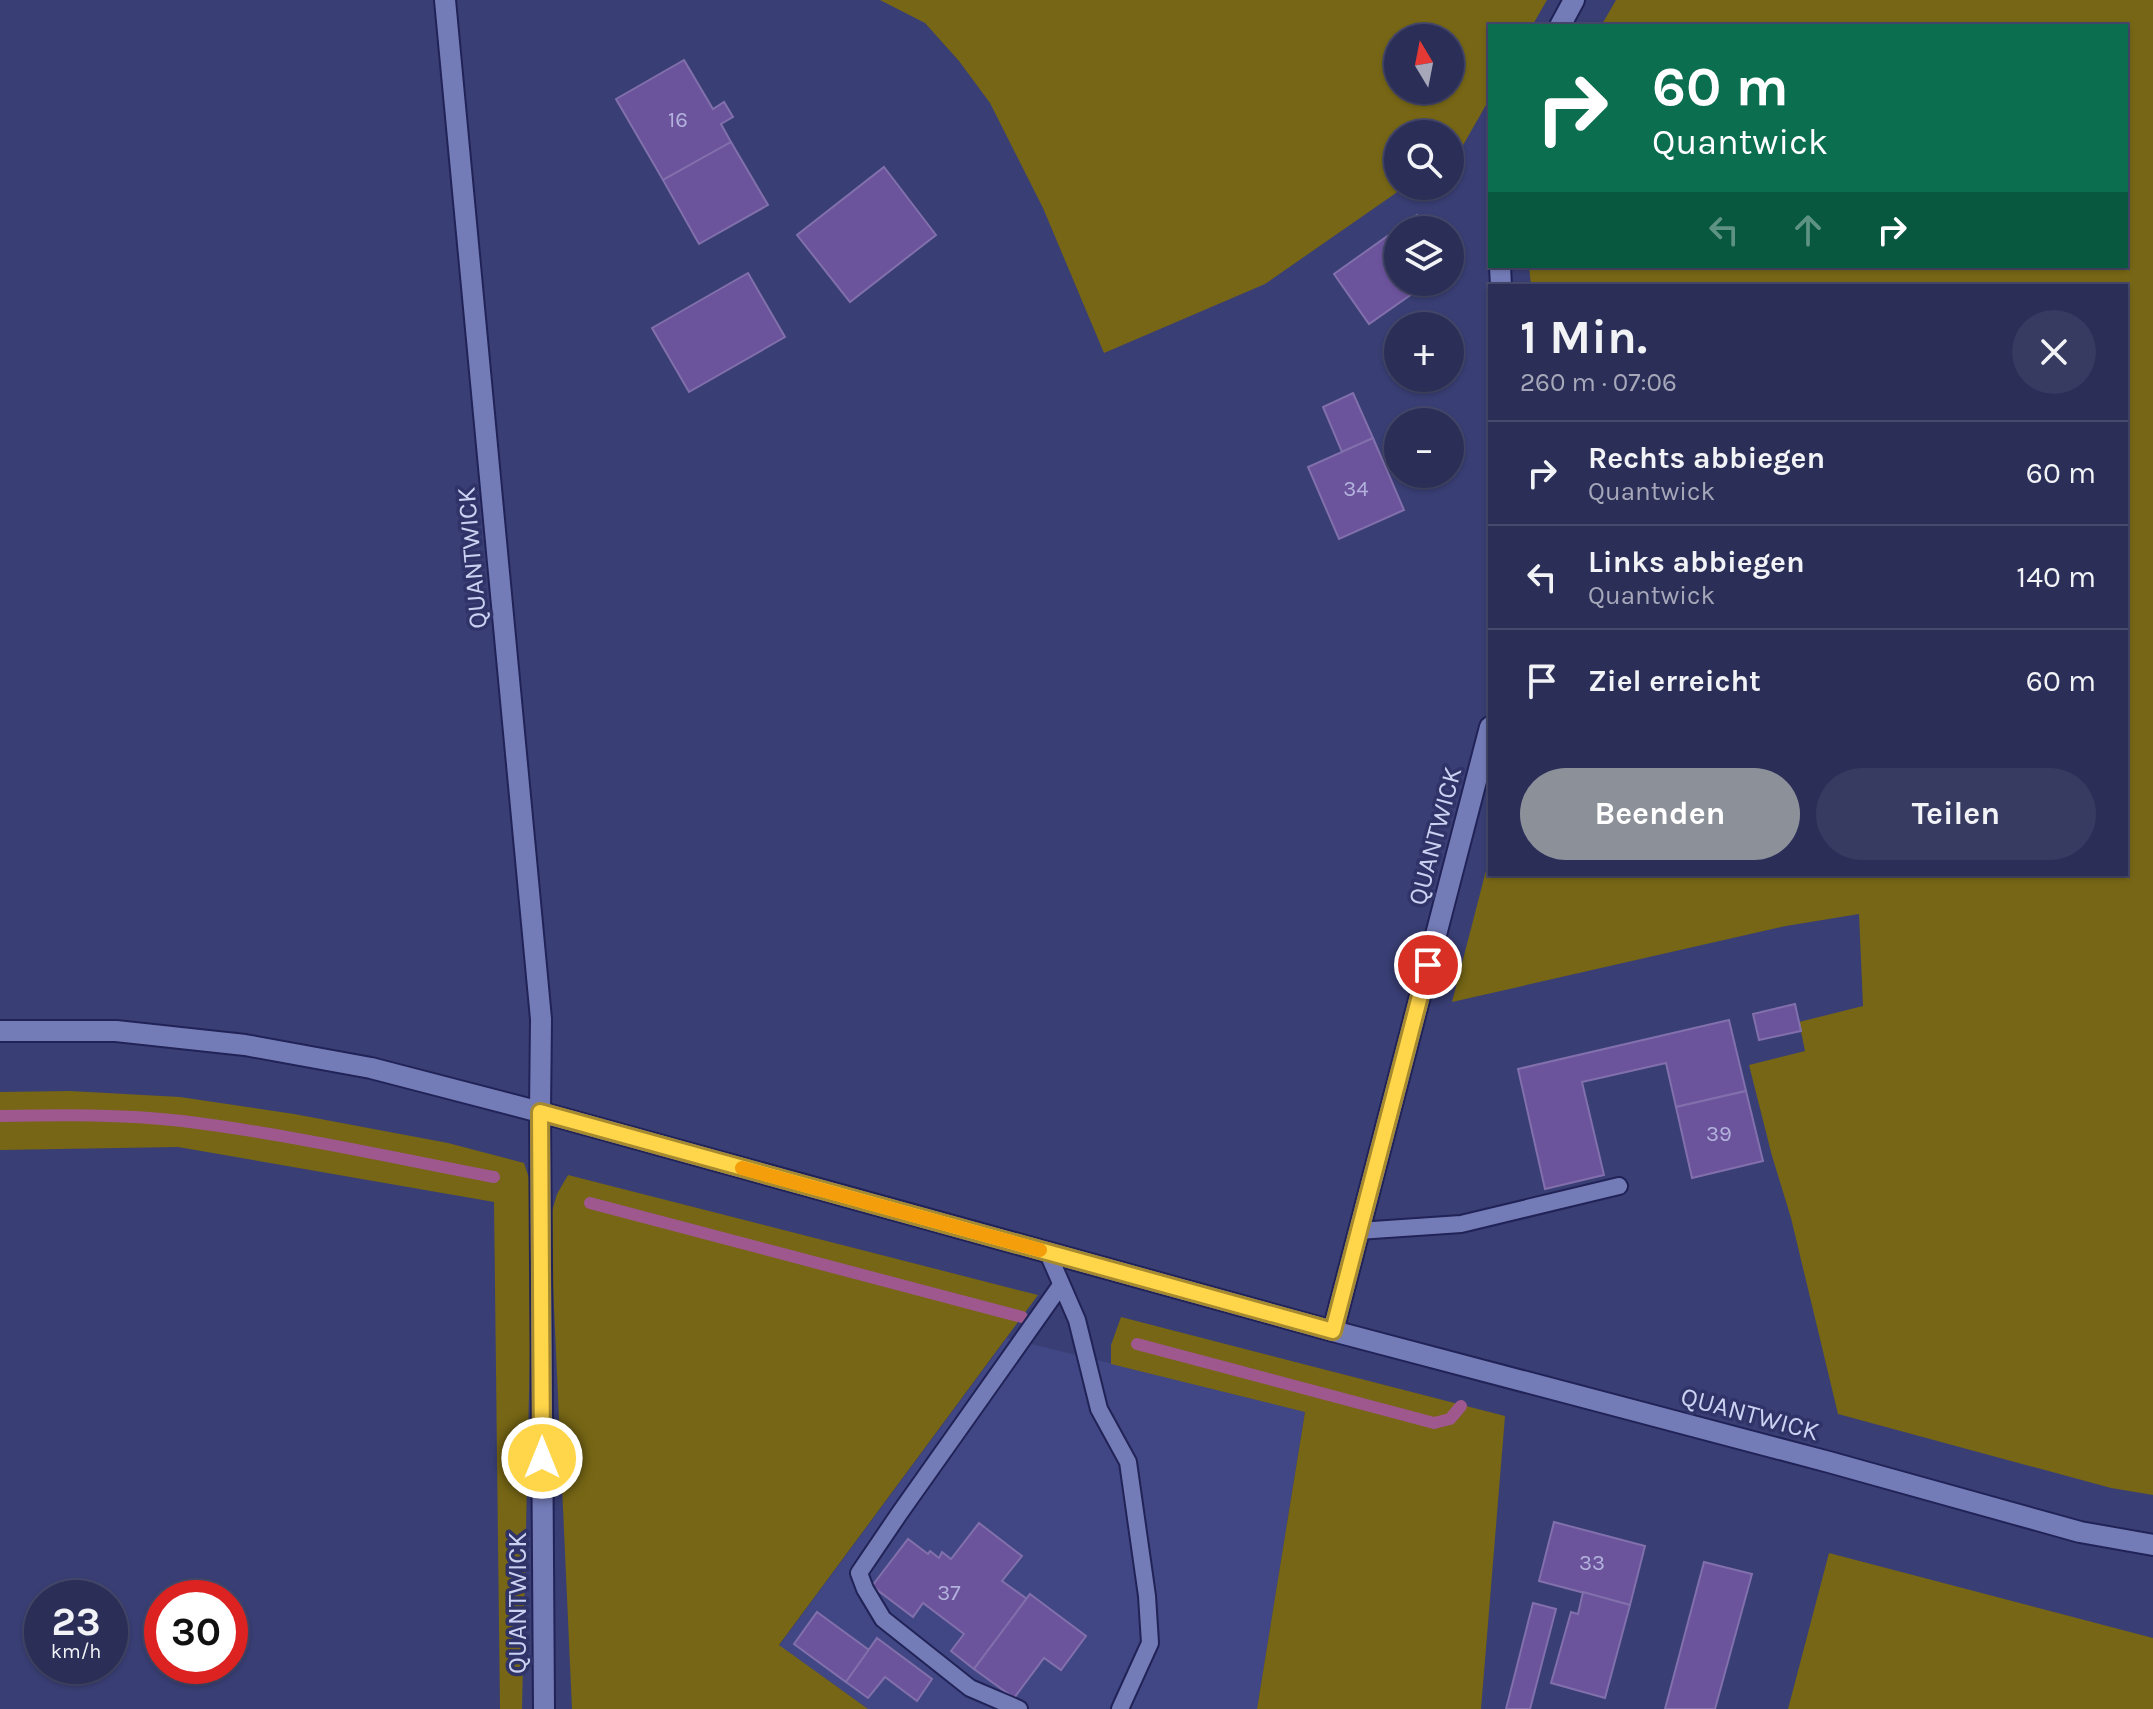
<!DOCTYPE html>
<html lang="de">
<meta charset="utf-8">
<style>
:root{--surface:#2b2e57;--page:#373a61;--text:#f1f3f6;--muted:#a6a8ba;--line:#474a6d;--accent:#8c9099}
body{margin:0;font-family:Karla,sans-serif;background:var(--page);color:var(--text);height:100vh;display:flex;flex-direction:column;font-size:30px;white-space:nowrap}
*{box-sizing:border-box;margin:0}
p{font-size:26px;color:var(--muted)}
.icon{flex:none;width:44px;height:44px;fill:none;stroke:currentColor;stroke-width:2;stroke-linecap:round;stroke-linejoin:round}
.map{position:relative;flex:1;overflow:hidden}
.details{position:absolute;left:1488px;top:284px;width:640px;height:592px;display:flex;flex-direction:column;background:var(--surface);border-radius:0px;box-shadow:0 2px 6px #0004,0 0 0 2px var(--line)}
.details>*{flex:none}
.guide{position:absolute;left:1488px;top:24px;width:640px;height:244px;border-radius:0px;box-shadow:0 2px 6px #0004,0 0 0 2px var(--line);background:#0b6e4f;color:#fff;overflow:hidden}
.needle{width:52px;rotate:350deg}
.tools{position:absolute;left:1384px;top:24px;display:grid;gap:16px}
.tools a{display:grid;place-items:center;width:80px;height:80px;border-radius:50%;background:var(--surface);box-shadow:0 2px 6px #0004,0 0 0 2px var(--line);font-size:40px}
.speed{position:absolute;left:24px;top:1580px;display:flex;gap:16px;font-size:40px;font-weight:700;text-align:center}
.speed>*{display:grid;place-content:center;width:104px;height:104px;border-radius:50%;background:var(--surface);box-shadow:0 2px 6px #0004,0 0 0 2px var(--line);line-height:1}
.speed small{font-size:20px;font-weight:400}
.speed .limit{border:12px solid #d22;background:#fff;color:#111}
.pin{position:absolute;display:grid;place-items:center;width:68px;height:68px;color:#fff;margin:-34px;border:4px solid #fff;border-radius:50%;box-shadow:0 2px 8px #0007}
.me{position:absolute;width:88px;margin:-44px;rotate:0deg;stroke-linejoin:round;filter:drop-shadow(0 0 6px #0008)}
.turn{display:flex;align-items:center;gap:28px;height:168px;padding:0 32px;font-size:36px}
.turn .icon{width:104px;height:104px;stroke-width:2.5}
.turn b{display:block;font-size:56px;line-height:68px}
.lanes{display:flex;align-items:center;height:76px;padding:0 32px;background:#0003;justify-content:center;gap:40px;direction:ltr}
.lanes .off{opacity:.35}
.round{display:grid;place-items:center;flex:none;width:84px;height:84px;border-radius:42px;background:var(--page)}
.head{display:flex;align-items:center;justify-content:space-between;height:136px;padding:0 32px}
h1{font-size:48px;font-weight:700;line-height:60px}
.primary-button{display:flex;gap:16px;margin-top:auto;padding:16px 32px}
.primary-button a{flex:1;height:92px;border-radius:48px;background:var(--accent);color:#fff;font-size:32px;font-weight:700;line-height:92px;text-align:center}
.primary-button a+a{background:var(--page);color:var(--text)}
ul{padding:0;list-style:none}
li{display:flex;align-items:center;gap:24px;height:104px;padding:0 32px;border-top:2px solid var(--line)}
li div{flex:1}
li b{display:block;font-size:30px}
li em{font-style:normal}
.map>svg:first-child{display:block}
.built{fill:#414784}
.green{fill:#766615;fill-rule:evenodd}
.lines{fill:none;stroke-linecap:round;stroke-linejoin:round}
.stream{stroke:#9e588d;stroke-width:12}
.building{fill:#6c549d;stroke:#8170ab;stroke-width:2}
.lane-casing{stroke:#212357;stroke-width:20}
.street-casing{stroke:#212357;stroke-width:24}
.lane{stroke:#747cb8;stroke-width:16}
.street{stroke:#747cb8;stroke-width:20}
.route-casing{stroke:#a68a30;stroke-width:20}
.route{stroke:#ffd54a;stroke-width:14}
.slow{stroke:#f59e0b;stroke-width:14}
.labels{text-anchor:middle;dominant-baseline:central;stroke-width:7;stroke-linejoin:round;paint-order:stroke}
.number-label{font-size:22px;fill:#b2b2dc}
.street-label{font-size:26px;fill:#cad1f1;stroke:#2f3368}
</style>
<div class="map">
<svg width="2153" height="1709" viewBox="0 0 2153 1709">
<rect width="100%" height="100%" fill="#393e74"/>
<polygon class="built" points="1007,1338 1305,1411 1257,1709 868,1709 779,1646"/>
<g class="green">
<path d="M880 0H1547L1532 26H1490V98L1462 147 1450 143V134H1398V186H1400L1396 193 1265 284 1104 353 1043 208 990 103 959 61 925 23ZM1398 38H1450V90H1398Z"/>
<polygon points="1616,0 2153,0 2153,1495 2111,1488 1838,1414 1791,1218 1772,1156 1749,1065 1805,1051 1799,1022 1863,1006 1859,914 1786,926 1452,1002 1490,855 1490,874 2126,874 2126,286 1531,286 1529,266 2126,266 2126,26 1601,26"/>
<polygon points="70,1091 180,1097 294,1114 448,1143 524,1163 529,1178 533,1213 522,1709 500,1709 494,1202 178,1147 0,1150 0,1092"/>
<polygon points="568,1175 1038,1295 779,1645 868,1709 572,1709 550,1218 557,1194"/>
<polygon points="1121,1317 1505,1416 1481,1709 1257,1709 1305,1412 1111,1364 1111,1345"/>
<polygon points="1829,1553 2153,1638 2153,1709 1788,1709"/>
</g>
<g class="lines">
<g class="stream">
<path d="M0 1116C61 1115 122 1114 182 1121 287 1134 390 1157 494 1177"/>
<polyline points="590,1203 1022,1317"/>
<polyline points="1137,1344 1434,1423 1450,1419 1461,1406"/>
</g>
</g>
<g class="building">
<polygon points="684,60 713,109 724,102 733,117 721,124 731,142 663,180 616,99"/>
<polygon points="731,142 768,205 699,244 663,180"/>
<polygon points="884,167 936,235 850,302 797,235"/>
<polygon points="1417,215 1427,230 1398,230 1398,282 1429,282 1369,324 1334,274"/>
<polygon points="748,273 785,337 689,392 652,328"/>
<polygon points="1353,393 1373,438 1342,452 1323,407"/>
<polygon points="1373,438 1404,510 1339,539 1308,467"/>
<polygon points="1795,1004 1801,1031 1759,1040 1753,1014"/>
<polygon points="1729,1020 1746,1091 1676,1107 1666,1063 1582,1082 1604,1175 1545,1189 1518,1069"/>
<polygon points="1746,1091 1763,1161 1692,1178 1676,1107"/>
<polygon points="1554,1522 1645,1546 1630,1605 1539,1581"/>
<polygon points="979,1523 1022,1556 1002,1581 1027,1599 974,1669 951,1651 964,1634 923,1603 913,1617 872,1586 908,1539 928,1554 930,1551 939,1558 942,1552 951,1559"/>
<polygon points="1704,1562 1752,1574 1715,1709 1665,1709"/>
<polygon points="1583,1592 1630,1605 1605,1698 1551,1683 1571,1612 1578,1614"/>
<polygon points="1030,1594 1086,1636 1061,1670 1044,1658 1014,1698 974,1669"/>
<polygon points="1533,1603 1556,1609 1530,1709 1506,1709"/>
<polygon points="817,1612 869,1650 846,1682 794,1644"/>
<polygon points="877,1638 932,1679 917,1701 885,1677 868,1698 846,1682"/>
</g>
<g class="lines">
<g class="lane-casing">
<g id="lane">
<polyline points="1358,1231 1461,1224 1619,1186"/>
<polyline points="1047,1251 1077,1320 1099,1409 1128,1462 1147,1596 1150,1643 1120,1709"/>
<polyline points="1019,1709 970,1688 883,1619 865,1589 859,1573 899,1514 1061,1285"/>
</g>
</g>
<g class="street-casing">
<g id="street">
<polyline points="445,0 541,1019 540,1112 544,1709"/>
<polyline points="1560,26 1574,0"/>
<polyline points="1500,266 1501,286"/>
<polyline points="0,1031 116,1031 245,1045 371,1068 540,1112 1333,1331 1829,1462 2080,1532 2153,1545"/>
<polyline points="1333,1331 1490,727"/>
</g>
</g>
<use href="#lane" class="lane"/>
<use href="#street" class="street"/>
</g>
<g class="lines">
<g class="route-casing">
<polyline id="route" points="542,1458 540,1112 1333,1331 1428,965"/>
</g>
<use href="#route" class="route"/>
<polyline class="slow" points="742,1168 1040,1250"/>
</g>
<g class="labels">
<g class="number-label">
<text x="678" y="120">16</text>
<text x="1356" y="489">34</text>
<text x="1719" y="1134">39</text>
<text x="1592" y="1563">33</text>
<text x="949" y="1593">37</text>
</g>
<g class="street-label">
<text transform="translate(472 558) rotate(-95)">QUANTWICK</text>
<text transform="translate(1435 836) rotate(-75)">QUANTWICK</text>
<text transform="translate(1750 1414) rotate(15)">QUANTWICK</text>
<text transform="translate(517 1603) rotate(-90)">QUANTWICK</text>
</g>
</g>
</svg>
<div class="tools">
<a><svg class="needle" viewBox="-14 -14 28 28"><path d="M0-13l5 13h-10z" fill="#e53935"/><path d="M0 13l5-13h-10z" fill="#a6a8ba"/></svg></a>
<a><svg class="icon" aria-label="search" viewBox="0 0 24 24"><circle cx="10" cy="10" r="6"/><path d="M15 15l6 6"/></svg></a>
<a><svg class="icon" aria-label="layers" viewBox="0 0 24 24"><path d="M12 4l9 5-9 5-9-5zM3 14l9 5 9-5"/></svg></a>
<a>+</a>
<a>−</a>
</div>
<div class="speed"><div>23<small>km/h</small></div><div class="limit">30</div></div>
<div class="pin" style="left:1428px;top:965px;background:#d93025"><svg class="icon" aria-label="arrive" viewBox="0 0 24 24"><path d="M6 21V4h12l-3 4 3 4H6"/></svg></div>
<svg class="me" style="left:542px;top:1458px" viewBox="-20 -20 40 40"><circle r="17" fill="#ffd54a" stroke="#fff" stroke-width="3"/><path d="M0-11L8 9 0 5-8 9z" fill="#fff"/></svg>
<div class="guide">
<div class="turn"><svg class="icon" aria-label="right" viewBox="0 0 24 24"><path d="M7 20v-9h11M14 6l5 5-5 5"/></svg><div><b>60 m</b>Quantwick</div></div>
<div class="lanes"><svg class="icon off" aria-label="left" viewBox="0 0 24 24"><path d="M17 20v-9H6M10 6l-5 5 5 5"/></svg><svg class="icon off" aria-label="ahead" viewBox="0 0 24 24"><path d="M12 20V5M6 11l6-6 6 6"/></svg><svg class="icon" aria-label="right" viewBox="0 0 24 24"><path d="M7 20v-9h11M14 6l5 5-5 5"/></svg></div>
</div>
<section class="details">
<div class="head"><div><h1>1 Min.</h1><p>260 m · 07:06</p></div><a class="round"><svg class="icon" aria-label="close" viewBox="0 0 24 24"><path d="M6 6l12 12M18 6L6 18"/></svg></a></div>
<ul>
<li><svg class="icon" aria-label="right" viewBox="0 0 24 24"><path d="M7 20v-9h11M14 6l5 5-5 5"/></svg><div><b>Rechts abbiegen</b><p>Quantwick</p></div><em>60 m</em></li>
<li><svg class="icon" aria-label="left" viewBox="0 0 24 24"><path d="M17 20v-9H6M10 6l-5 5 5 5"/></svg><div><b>Links abbiegen</b><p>Quantwick</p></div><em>140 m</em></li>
<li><svg class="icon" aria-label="arrive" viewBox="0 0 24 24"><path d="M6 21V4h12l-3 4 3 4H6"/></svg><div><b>Ziel erreicht</b></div><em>60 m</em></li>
</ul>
<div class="primary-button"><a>Beenden</a><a>Teilen</a></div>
</section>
</div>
